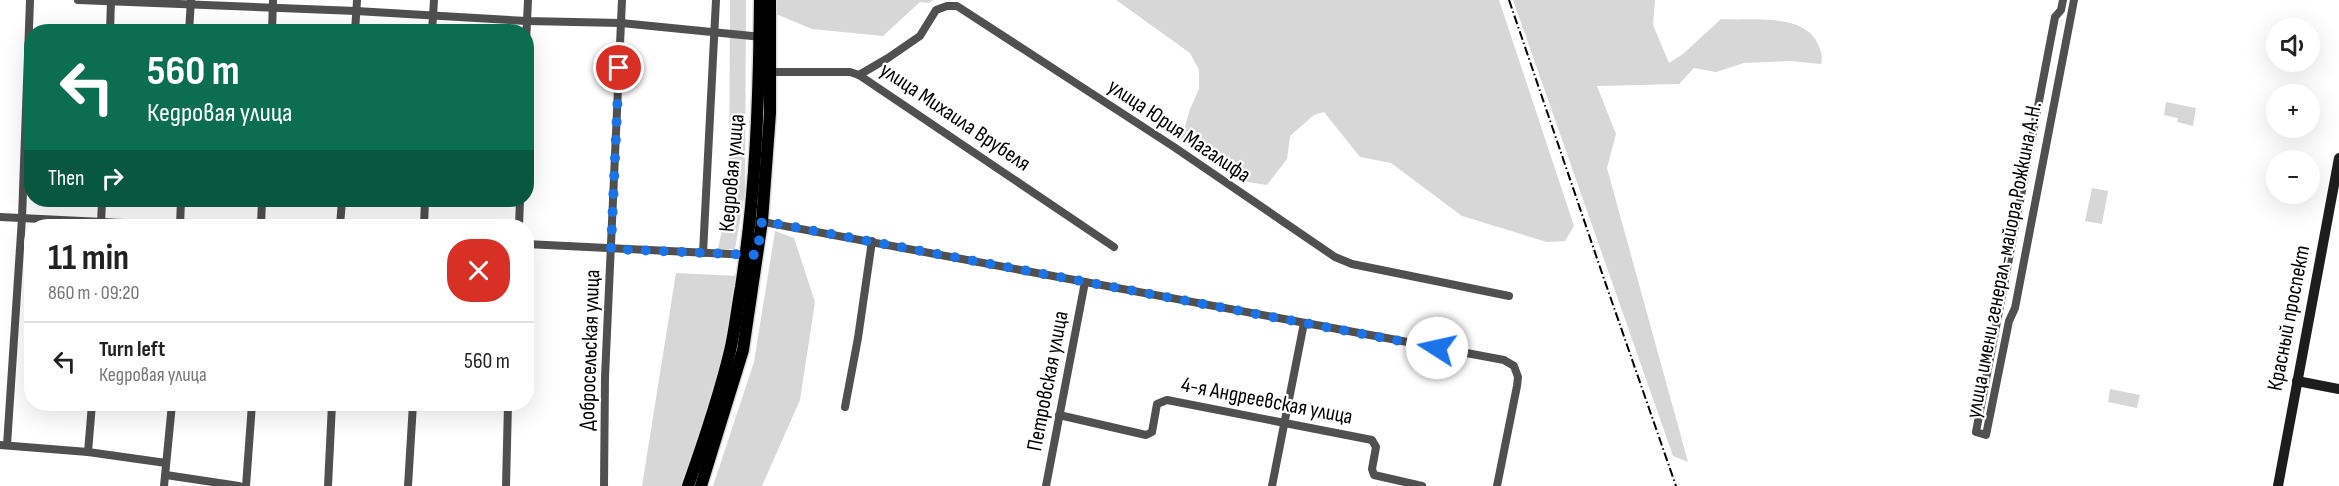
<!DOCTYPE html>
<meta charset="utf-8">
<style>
:root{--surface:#fff;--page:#f2f2f2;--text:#222;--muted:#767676;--line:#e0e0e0}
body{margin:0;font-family:"Sofia Sans Condensed",sans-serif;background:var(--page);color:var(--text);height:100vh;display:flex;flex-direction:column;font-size:22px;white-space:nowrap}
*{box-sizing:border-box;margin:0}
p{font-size:20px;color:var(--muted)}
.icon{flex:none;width:33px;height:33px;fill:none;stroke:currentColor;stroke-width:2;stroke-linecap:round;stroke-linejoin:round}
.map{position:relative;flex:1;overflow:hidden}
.panel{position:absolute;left:24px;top:219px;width:510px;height:192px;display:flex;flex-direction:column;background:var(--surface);border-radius:24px;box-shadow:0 6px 24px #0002}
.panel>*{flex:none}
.top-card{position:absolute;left:24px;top:24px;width:510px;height:183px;border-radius:24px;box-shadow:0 6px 24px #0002;background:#0b6e4f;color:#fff;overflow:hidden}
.buttons{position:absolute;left:2266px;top:18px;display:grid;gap:12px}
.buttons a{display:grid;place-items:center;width:54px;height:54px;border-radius:50%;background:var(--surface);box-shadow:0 6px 24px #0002;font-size:30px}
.pin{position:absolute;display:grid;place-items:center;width:51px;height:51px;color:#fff;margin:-26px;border:3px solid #fff;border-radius:50%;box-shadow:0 2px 6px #0007}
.me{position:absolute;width:66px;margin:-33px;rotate:280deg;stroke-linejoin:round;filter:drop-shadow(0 0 4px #0008)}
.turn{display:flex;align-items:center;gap:21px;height:126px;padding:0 24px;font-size:27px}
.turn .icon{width:78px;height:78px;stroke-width:2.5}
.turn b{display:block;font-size:42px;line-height:51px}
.then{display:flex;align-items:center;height:57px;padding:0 24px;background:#0003;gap:12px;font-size:22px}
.round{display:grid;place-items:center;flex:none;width:63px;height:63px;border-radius:24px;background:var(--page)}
.headline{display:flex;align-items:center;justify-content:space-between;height:102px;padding:0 24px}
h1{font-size:36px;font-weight:700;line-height:45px}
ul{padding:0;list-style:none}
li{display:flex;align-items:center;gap:18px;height:78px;padding:0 24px;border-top:2px solid var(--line)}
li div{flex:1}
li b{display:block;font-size:22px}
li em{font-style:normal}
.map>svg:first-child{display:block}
.green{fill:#d7d7d7}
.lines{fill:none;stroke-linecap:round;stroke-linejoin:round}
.primary-casing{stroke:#dbdbdb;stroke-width:15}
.street{stroke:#505050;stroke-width:8}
.secondary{stroke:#1d1d1d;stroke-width:10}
.primary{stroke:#000;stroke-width:12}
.rail{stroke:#000;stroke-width:2;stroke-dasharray:9 3 1.5 3;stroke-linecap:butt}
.route{stroke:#1a73e8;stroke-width:10;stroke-dasharray:0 18}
.labels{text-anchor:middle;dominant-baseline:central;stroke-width:4.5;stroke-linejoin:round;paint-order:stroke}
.street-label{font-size:22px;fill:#000;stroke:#fff}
</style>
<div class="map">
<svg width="2339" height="486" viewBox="0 0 2339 486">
<rect width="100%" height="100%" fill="#fff"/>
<g class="green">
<polygon points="730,0 746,0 745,192 735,249 718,250 729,191"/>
<polygon points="777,0 933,0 929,3 920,2 883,36 812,29 776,14"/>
<polygon points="1116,0 1499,0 1574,226 1565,241 1547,242 1462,216 1391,163 1360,157 1324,112 1314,115 1290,136 1287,159 1267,185 1248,182 1181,140 1190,109 1199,89 1199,70 1190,53"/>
<path d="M1513 0H1655L1653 25 1669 63 1683 54 1721 19C1750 21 1802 13 1817 42 1821 51 1823 55 1821 64L1790 61 1744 63 1716 72 1694 68 1679 84 1597 86 1616 134 1607 168 1688 462 1673 456Z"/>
<polygon points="2166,102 2196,108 2193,126 2177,122 2178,118 2164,115"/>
<polygon points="2092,188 2108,191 2102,224 2085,221"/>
<polygon points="775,231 794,238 815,302 800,400 762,486 713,486 754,362"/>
<polygon points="676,273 738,276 721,366 683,486 642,486"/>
<polygon points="2110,389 2140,395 2137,408 2108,402"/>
</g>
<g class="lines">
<g class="primary-casing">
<g id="primary">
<path d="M688 486C704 441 719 397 730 351 735 330 737 308 741 287 756 192 759 97 760 0"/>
<polyline points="701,486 743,350 762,221 770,113 770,0"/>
</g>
</g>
<g class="street">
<polyline points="78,0 356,11 527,21 621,23 762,37"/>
<polyline points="2063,0 2061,10 2055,17 1976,432 1986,435 2009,321 2015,308 2074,0"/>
<polyline points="110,32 111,0"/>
<polyline points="189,32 191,0"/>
<polyline points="272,32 273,0"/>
<polyline points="355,32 357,0"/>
<polyline points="432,32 434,0"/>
<polyline points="526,42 528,0"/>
<polyline points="766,72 850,72 859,75 1114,247"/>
<polyline points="859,75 888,58 920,36 936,10 947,6 957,6 1174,147 1335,257 1352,264 1509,296"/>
<polyline points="0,217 184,226"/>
<polyline points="758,221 1504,360 1514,366 1518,377 1517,386 1497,486"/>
<polyline points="101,225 102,200"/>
<polyline points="180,226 181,200"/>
<polyline points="261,226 262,200"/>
<polyline points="340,226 342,200"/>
<polyline points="424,226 425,200"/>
<polyline points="519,226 520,200"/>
<polyline points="526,244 750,255"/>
<polyline points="703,253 716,0"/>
<polyline points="845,407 858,338 872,241"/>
<polyline points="1059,415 1146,435 1152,432 1157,404 1167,400 1372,440 1376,447 1372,469 1374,475 1422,486"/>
<polyline points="0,445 88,452 166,463"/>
<polyline points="7,445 22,218 30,0"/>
<polyline points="88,452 92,404"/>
<polyline points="166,475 239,486"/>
<polyline points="164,486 172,404"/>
<polyline points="246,486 252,404"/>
<polyline points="328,486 332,404"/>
<polyline points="408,486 413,404"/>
<polyline points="506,486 508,404"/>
<polyline points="604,486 605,377 622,0"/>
<polyline points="1046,486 1085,282"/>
<polyline points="1272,486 1304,323"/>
</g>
<g class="secondary">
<polyline points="2297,381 2339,389"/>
<polyline points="2278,486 2339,158"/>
</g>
<use href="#primary" class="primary"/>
<polyline class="rail" points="1509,0 1603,276 1676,486"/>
</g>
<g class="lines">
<polyline class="route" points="619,68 611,249 757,255 762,221 1437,348"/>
</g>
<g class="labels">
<g class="street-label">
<text transform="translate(955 117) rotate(34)">улица Михаила Врубеля</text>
<text transform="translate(1179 131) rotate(34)">улица Юрия Магалифа</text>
<text transform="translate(732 173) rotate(-85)">Кедровая улица</text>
<text transform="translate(2004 260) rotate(-79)">улица имени генерал-майора Рожкина А.Н.</text>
<text transform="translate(2289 318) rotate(-79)">Красный проспект</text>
<text transform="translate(590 350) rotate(-88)">Добросельская улица</text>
<text transform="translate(1048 381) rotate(-79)">Петровская улица</text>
<text transform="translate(1267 401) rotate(11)">4-я Андреевская улица</text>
</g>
</g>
</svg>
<div class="buttons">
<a><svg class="icon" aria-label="sound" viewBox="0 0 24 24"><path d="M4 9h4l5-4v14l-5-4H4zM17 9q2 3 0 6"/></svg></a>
<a>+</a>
<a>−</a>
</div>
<div class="pin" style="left:619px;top:68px;background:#d93025"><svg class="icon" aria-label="arrive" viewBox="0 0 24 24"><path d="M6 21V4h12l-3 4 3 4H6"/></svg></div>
<svg class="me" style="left:1437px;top:348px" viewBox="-20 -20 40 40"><circle r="19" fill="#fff"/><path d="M0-13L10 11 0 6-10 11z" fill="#1a73e8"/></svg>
<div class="top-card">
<div class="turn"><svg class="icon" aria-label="left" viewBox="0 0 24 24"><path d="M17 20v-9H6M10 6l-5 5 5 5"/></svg><div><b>560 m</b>Кедровая улица</div></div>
<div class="then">Then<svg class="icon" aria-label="right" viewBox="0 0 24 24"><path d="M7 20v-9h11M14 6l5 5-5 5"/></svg></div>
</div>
<section class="panel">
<div class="headline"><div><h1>11 min</h1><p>860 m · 09:20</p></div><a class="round" style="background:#d93025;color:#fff"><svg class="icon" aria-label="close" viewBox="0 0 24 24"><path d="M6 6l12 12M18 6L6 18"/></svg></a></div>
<ul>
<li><svg class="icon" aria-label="left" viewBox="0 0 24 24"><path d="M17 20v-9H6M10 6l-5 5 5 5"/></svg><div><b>Turn left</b><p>Кедровая улица</p></div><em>560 m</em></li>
</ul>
</section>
</div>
